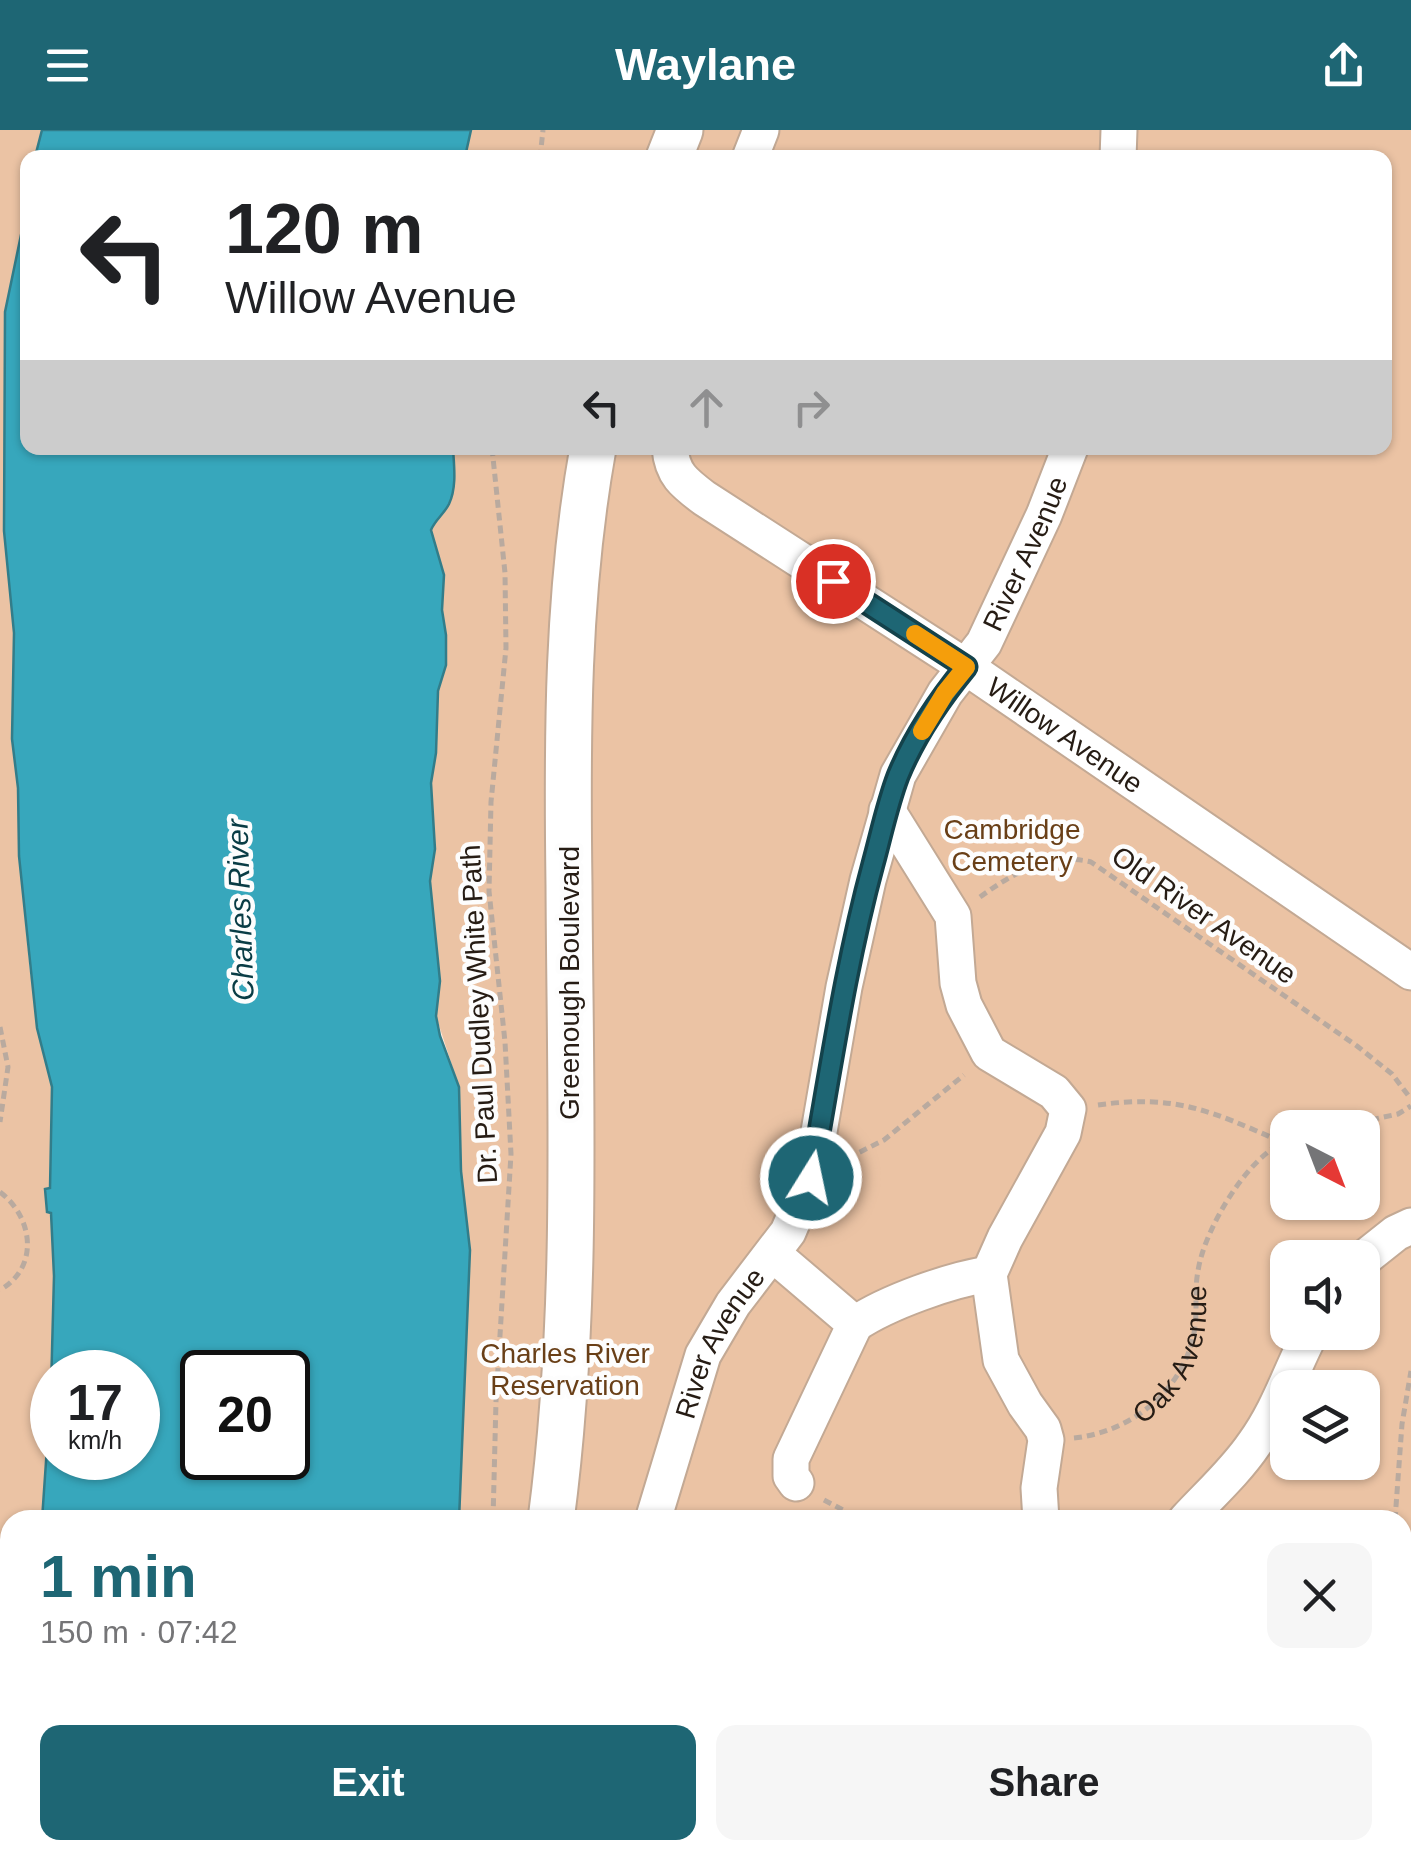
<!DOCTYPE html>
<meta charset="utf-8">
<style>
:root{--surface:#fff;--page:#f6f6f6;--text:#202124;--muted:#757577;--accent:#1e6674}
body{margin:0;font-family:Helvetica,sans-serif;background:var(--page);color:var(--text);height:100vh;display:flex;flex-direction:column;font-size:38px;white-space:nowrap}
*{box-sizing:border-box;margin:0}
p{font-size:32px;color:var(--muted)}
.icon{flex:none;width:55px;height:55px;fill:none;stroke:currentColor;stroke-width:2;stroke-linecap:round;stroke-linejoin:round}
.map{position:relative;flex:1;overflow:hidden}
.details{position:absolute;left:0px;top:1380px;width:1412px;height:350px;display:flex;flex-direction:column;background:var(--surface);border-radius:30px 30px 0 0;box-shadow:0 2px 8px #0004}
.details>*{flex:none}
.guide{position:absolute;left:20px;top:20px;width:1372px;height:305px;border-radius:20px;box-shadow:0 2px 8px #0004;background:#fff;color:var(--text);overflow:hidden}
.needle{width:65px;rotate:138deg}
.fabs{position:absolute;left:1270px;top:980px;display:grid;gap:20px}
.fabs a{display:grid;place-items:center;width:110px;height:110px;border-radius:20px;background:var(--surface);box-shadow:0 2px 8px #0004;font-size:50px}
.speed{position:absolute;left:30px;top:1220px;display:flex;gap:20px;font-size:50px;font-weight:700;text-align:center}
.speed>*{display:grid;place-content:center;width:130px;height:130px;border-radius:50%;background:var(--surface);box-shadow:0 2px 8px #0004;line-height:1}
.speed small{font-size:25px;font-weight:400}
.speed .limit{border:5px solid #111;border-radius:15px;background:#fff;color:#111}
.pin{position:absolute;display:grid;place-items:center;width:85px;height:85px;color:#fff;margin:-42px;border:5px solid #fff;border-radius:50%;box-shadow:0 2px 10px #0007}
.me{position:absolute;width:110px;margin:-55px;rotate:10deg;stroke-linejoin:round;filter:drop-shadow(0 0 8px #0008)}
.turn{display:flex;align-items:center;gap:35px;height:210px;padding:0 40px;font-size:45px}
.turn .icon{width:130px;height:130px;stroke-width:2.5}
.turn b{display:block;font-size:70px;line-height:85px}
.lanes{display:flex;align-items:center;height:95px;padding:0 40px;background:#0003;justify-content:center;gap:50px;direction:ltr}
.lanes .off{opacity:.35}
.round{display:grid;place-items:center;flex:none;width:105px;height:105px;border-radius:20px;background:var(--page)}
.summary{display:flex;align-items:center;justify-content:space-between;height:170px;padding:0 40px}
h1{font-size:60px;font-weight:700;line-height:75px;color:var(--accent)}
.primary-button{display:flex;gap:20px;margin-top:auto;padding:20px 40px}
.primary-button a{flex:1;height:115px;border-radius:20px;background:var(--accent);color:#fff;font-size:40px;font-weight:700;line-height:115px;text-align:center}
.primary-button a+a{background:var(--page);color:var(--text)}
header{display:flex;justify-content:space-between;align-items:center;height:130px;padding:0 40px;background:var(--accent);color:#fff;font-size:45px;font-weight:700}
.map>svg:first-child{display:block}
.green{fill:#ebc3a4;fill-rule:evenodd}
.water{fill:#37a7bc;stroke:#327d8a;stroke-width:2.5;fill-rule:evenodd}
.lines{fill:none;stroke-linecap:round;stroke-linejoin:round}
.minor-casing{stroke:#c3a994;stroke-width:39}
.major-casing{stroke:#c3a994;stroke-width:49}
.path{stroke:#b9aa9f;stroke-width:5;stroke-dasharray:8 5;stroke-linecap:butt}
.minor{stroke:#fff;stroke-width:35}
.major{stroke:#fff;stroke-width:45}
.route-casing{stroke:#14424b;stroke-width:25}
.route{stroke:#1e6674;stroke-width:18}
.slow{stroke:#f59e0b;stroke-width:18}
.labels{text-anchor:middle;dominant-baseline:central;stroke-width:9;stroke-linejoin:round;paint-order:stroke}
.street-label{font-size:28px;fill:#261c14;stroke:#fdfdfd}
.park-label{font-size:28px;fill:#693f17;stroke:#fdfdfd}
.water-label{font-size:30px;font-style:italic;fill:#093c45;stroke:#fdfdfd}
</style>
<header><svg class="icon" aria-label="menu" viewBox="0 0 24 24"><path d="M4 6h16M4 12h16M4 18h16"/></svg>Waylane<svg class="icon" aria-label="share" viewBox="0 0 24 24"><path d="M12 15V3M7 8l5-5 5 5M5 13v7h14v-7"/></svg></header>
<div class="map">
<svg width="1411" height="1730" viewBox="0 0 1411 1730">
<rect width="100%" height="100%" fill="#fdecdf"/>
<g class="green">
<path d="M0 0H42L35 27 28 28 25 98 5 182 4 401 14 503 12 609 18 658 19 726 30 842 52 957 49 1058 46 1059C63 1132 54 1222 48 1298 45 1328 46 1359 42 1390H10V1553L0 1585Z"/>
<path d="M471 0H1411V1730H399L400 1720H1402V1390H459L470 1120 461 1041 459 957 436 886 440 851 430 751 435 719 431 653 436 623 438 561 446 535V505L442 480 444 445 430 400C435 390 444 384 449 374 457 357 454 336 453 318H1385V28L465 27ZM1288 998H1362V1072H1288ZM1288 1128H1362V1202H1288ZM1288 1258H1362V1332H1288Z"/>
</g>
<g class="water">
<polygon points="42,0 471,0 465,27 35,27"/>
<path d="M27 76 28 318H453C454 336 457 357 449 374 444 384 435 390 431 400L444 445 442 480 446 505V535L438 561 436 623 431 653 435 719 430 751 440 851 436 886 440 906 459 957 461 1041 470 1120 459 1390H42L51 1259 54 1146 51 1083 47 1082 45 1059 50 1058 52 957 37 898 19 726 18 658 12 609 14 503 4 401 5 182ZM52 1242H138V1328H52ZM202 1242H288V1328H202Z"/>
<polygon points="10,1553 10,1720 400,1720 399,1730 0,1730 0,1585"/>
</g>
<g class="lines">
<g class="minor-casing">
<g id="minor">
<polyline points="750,28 761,0"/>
<polyline points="1118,28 1119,0"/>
<path id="s2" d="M670 318C672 344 684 353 704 368L966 537 1411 842"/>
<polyline points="887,680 953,786 958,853 964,875 989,923 1054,962 1068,979 1063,1003 1005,1108 989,1144 1001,1230 1025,1274 1043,1299 1046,1310 1039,1358 1041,1390"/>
<polyline points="773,1124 855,1194 791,1329 791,1346 796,1353"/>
<polyline points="1362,1130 1396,1103 1411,1096"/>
<path d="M855 1194C888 1172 950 1150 989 1144"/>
<path id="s3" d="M653 1390 703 1225 733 1174 788 1102 811 1048 844 857 868 750 898 645 945 563 984 513 1044 385 1070 318"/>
<path d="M1186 1390C1209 1365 1235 1342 1254 1314 1279 1280 1291 1240 1311 1202"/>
<polyline points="1402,1432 1411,1433"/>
<polyline points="642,1720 645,1730"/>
<polyline points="1144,1720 1144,1730"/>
<polyline points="1242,1720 1243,1730"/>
</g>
</g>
<g class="major-casing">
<g id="major">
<polyline points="669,28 680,0"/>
<path d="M551 1390C579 1179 570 967 569 755 567 608 567 462 593 318"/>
<polyline points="495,1730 497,1720"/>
</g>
</g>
<g class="path">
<polyline points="540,28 543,0"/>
<polyline points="492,318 505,443 506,518 491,672 489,761 505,912 511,1024 496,1271 493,1390"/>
<path d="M980 767C1013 743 1050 722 1091 732L1357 916 1392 944 1411 969"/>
<polyline points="0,897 8,937 0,992"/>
<path d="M1098 975C1176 964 1211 981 1282 1012"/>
<polyline points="1333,998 1398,984 1411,976"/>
<polyline points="848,1028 884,1010 964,945"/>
<path d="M0 1062C33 1087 40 1137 0 1160"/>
<path id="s1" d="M1074 1308C1132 1302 1183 1260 1194 1203 1198 1182 1194 1161 1198 1141 1204 1100 1248 1025 1288 1010"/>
<polyline points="824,1370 862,1390"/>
<polyline points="1395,1390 1402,1294 1411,1241"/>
<polyline points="0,1417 3,1430 0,1463"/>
<polyline points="996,1720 1005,1730"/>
<polyline points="447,1730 450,1720"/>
</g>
<use href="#minor" class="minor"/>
<use href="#major" class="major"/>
</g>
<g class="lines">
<g class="route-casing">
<path id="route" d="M811 1048C830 943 845 837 873 734 881 705 887 675 898 646 914 607 939 570 966 537L833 451"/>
</g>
<use href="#route" class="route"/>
<polyline class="slow" points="915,504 966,537 945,563 922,601"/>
</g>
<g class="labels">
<g class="street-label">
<text stroke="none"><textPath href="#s3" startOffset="1050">River Avenue</textPath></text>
<text stroke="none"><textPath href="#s2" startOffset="495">Willow Avenue</textPath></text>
<text transform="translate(1204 785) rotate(35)">Old River Avenue</text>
<text transform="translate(569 853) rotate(-90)">Greenough Boulevard</text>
<text transform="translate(479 884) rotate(-93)">Dr. Paul Dudley White Path</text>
<text stroke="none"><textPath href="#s3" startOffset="190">River Avenue</textPath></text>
<text stroke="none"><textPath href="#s1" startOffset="142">Oak Avenue</textPath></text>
</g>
<g class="park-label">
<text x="1012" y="699">Cambridge<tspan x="1012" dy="32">Cemetery</tspan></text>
<text x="565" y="1223">Charles River<tspan x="565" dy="32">Reservation</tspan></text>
</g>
<g class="water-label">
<text transform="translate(240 780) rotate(-92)">Charles River</text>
</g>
</g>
</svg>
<div class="fabs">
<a><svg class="needle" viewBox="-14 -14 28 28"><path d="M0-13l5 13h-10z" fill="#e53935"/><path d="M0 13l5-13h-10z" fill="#757577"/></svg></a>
<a><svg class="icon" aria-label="sound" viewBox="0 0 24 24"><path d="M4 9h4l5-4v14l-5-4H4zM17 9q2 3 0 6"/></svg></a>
<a><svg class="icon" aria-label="layers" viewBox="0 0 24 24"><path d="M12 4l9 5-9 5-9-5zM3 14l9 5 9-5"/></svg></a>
</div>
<div class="speed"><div>17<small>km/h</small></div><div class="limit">20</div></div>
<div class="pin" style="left:833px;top:451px;background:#d93025"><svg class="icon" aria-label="arrive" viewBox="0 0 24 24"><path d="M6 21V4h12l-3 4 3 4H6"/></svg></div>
<svg class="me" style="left:811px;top:1048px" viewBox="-20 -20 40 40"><circle r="17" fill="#1e6674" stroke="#fff" stroke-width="3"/><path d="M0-11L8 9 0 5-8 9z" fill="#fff"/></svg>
<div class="guide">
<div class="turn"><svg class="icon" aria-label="left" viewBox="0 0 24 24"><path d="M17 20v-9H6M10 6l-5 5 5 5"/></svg><div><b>120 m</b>Willow Avenue</div></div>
<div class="lanes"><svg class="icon" aria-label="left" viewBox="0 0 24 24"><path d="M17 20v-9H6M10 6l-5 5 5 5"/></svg><svg class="icon off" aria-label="ahead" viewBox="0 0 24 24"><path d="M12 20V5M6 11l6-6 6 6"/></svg><svg class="icon off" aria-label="right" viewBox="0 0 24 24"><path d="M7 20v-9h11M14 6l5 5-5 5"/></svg></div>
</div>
<section class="details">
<div class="summary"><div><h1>1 min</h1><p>150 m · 07:42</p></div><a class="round"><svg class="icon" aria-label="close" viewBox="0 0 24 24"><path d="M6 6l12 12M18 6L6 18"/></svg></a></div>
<div class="primary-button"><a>Exit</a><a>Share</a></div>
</section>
</div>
